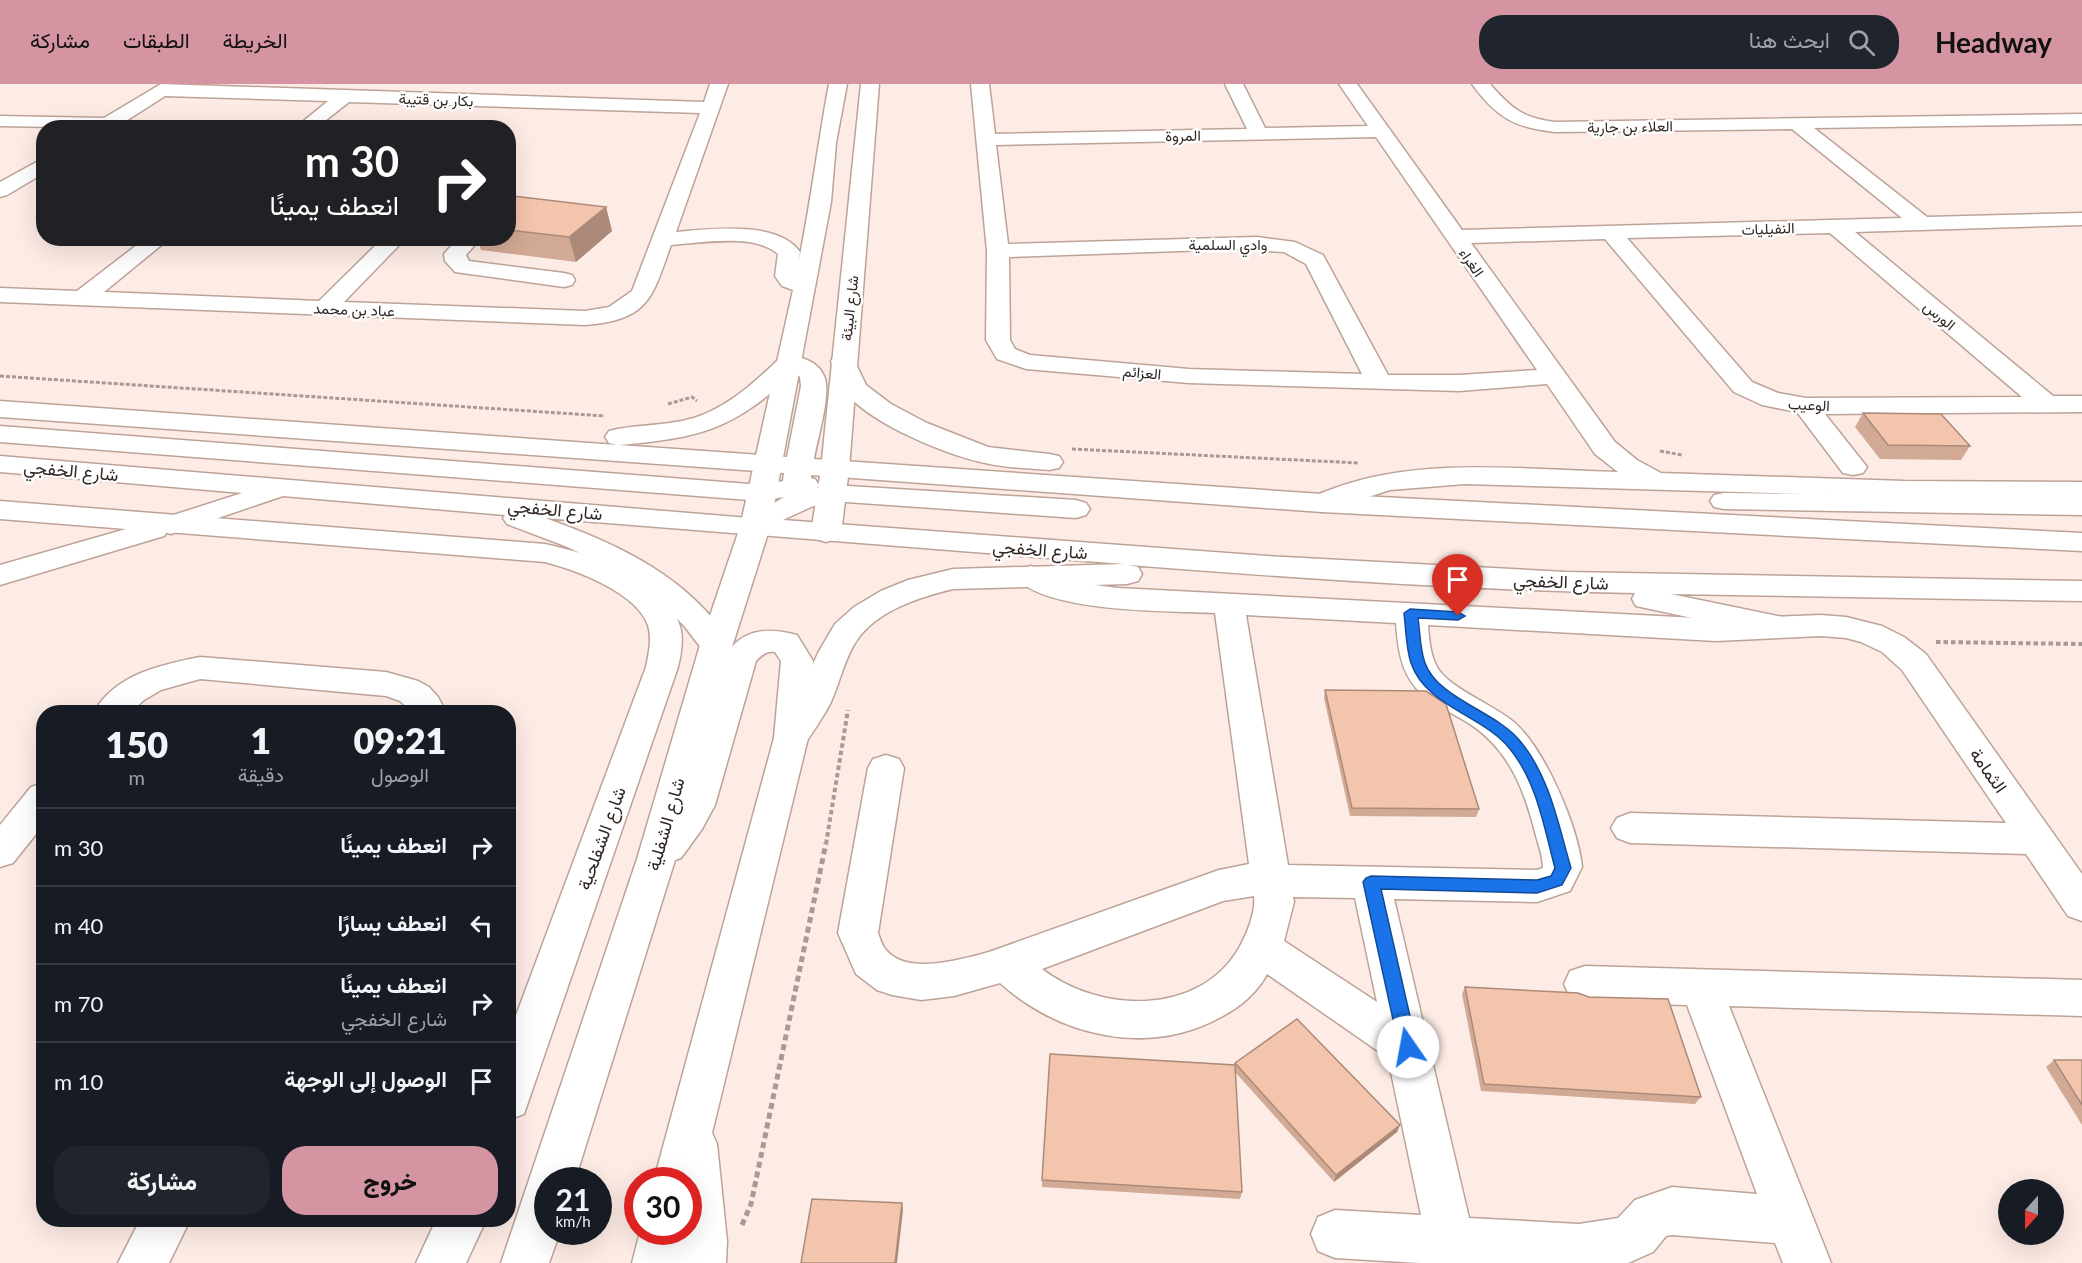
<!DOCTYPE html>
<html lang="ar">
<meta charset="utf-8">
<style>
:root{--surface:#171b24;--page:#20242c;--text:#f1f3f6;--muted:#9ea1a6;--line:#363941;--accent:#d594a2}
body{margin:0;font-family:Lato,Vazirmatn,sans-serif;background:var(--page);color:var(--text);direction:rtl;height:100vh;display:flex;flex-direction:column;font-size:22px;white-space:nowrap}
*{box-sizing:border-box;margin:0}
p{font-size:20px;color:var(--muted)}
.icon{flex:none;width:33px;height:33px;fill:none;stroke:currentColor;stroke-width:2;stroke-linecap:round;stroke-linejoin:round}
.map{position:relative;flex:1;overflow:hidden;direction:ltr}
.details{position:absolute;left:36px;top:621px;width:480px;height:522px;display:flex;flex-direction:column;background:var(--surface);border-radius:24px;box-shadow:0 6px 24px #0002;direction:rtl}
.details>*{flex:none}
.banner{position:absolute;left:36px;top:36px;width:480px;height:126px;border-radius:24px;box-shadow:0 6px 24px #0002;direction:rtl;background:#202124;color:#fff;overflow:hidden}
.needle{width:39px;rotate:201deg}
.fabs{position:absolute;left:1998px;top:1095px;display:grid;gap:12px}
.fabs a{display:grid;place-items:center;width:66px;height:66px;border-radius:50%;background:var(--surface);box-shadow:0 6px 24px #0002;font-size:30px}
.speed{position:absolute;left:534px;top:1083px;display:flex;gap:12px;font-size:30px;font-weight:700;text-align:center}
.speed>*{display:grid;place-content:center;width:78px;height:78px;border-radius:50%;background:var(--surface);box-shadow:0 6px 24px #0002;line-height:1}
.speed small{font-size:15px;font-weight:400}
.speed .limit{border:9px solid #d22;background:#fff;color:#111}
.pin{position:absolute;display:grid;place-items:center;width:51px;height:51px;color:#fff;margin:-62px -26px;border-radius:50% 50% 50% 0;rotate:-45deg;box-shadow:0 0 6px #0007}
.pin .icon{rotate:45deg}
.me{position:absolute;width:66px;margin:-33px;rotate:348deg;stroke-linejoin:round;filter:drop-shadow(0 0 4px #0008)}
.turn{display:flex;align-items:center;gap:21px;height:126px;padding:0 18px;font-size:27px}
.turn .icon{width:78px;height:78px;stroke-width:2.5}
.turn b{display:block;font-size:42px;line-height:51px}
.eta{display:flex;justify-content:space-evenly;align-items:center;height:102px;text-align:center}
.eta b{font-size:36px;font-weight:800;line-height:42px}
.primary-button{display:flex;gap:12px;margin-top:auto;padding:12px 18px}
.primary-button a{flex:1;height:69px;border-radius:24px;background:var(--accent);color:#111;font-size:24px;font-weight:800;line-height:69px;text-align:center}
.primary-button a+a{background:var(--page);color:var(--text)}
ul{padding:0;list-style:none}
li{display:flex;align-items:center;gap:18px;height:78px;padding:0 18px;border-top:2px solid var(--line)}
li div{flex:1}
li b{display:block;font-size:22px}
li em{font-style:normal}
header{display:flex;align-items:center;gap:36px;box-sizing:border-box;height:84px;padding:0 30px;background:var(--accent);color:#111}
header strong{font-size:28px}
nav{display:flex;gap:33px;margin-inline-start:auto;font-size:21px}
.search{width:420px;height:54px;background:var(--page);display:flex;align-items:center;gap:15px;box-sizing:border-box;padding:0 21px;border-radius:24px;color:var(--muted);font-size:22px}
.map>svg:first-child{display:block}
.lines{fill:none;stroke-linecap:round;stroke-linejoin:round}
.minor-casing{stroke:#bda397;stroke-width:3}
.highway-casing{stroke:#bda397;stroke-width:3}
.path-far2{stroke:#a79993;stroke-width:3;stroke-dasharray:4 2;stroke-linecap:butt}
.path-far1{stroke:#a79993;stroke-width:4;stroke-dasharray:4.5 3;stroke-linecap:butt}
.path{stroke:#a79993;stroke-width:5;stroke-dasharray:6 4;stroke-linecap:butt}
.minor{fill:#fff;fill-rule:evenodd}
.highway{fill:#fff;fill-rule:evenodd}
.wall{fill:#d2a995}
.shaded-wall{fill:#ab8a79}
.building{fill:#f4c5ad;stroke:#ab8a79;stroke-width:1.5}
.route{fill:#1a73e8;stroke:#114b97;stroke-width:1.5}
.labels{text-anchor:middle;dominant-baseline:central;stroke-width:5;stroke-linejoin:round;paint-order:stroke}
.far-street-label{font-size:15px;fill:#312722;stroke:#fefefe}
.street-label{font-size:18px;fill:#312722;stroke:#fefefe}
</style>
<header>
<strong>Headway</strong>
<div class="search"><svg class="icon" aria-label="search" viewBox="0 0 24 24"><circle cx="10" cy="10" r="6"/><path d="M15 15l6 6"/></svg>ابحث هنا</div>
<nav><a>الخريطة</a><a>الطبقات</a><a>مشاركة</a></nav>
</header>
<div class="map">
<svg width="2082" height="1179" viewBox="0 0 2082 1179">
<rect width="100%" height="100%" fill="#fdece5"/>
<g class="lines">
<g class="minor-casing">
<g id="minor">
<path d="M161 0 704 18 710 0H728L676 148C710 145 778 136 800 168L799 176C811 117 818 58 829 0H847L836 59 831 118 770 443 732 563C749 543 774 545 797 551L813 577 808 654 712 1049 717 1060 727 1157 726 1179H632L640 1148H688V1096H654L774 654 781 577 775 568C766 567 762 571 756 577L715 721 702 745 681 774 675 776 575 1096H548V1148H560L549 1179H501L637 775 700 561 740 443 793 206 782 202 775 192 778 170C755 149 700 159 671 161 652 214 649 236 585 241L0 218V204L77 207 146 154H170L104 208 319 217 383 154H406L344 218 585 227 609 223 632 207 700 29 349 18 316 44H295L328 17 165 12 115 44 0 42V32L104 34Z"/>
<polygon points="861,0 879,0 849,385 841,449 836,455 826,458 816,455 811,449 821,385"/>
<path d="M971 0H989L995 50 1247 45 1225 0H1243L1265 44 1368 42 1339 0H1357L1462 146 1902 134 1792 45 1555 48C1515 44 1496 33 1472 0H1490C1511 24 1522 34 1555 38L2082 30V40L1814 44 1927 133 2082 129V141L1855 148 2053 312H2082V328L1825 330 1867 383 1863 389 1853 391 1843 389 1797 328 1762 321 1734 308 1605 155 1471 159 1615 358 1637 376 1661 389 1904 397 2082 398V414L1904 413 1465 400 1390 406 1322 428 1312 425 1308 419C1314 410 1325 408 1335 404 1422 372 1527 386 1618 388L1595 370 1547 300 1459 307 1189 299 1026 285 997 275 986 256 987 167ZM1376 53 1537 286 1459 291H1388L1323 171 1295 158 1257 153 1008 160 996 61ZM1830 149 2022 313 1806 314 1778 309 1752 298 1627 154ZM1236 165 1284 168 1306 180 1362 290 1189 285 1030 271 1015 265 1010 256 1009 173Z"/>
<polygon points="44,74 44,89 7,111 0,113 0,98"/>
<polygon points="458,154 481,154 466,171 469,177 564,189 572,191 575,196 572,201 564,203 455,188 445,177 444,170"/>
<path d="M0 417 545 460C590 470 669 493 681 546 683 558 681 571 678 583L524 1030 508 1036V953L646 583C649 569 652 555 648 541 636 508 576 486 545 478L167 448 164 452 0 501V481L126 445 0 435Z"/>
<path d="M1031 482 1073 498 1118 504 1716 535 1821 531 1846 533 1882 542 1904 553 1926 570 2082 790V837L2068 832 2026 770 1630 759 1617 754 1611 744 1617 734 1630 729 2006 739 1902 586 1882 568 1861 558 1846 554 1821 552 1716 557 1428 541C1429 554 1430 569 1436 581 1446 604 1496 621 1516 640 1546 668 1578 743 1582 783L1570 807 1537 818 1394 815 1469 1134 1579 1140 1618 1134 1635 1116 1672 1103 1757 1110 1687 921 1585 918 1570 913 1564 900 1570 887 1585 882 2082 896V932L1729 922 1831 1179H1783L1775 1159 1672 1151 1666 1152 1653 1168 1628 1179H1419L1335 1174 1318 1167 1311 1150 1318 1133 1335 1126 1421 1131 1388 974 1267 890C1257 909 1240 923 1221 933 1149 973 1060 953 1000 899L954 912 921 916 892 911 877 906 856 890 838 849 868 684 873 675 886 671 899 675 904 684 878 849C880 854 882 862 886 866 907 892 962 875 989 868L1219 786 1249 780 1215 529C1173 527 1040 529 1016 492L1020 485ZM1246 531 1396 539C1398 563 1400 585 1416 604 1430 621 1452 628 1470 640 1509 666 1524 705 1535 748 1538 760 1543 772 1543 784L1537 786 1288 781ZM1254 812C1256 828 1247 850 1239 864 1199 933 1099 929 1042 885L1223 817ZM1293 813 1355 814 1377 918 1284 857 1294 818Z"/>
<path d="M200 573 386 588 418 597 429 603 438 613 446 628H412L400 617 386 612 200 595 161 606 144 616 131 628H94C116 590 160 581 200 573Z"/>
<polygon points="44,699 44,740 13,779 0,783 0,741 31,703"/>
<polygon points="140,1136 190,1136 169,1179 118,1179"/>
<polygon points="436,1136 486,1136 466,1179 416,1179"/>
</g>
</g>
<g class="highway-casing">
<g id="highway">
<path d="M843 270 852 272 866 301 891 320 927 339 988 363 1049 370 1059 372 1063 378 1059 384 1049 386C1028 384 1006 384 985 379 946 371 872 340 847 310 839 300 834 289 831 277L834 272Z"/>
<path d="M790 271C804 274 818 278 824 292 832 308 817 356 814 375L1322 410 2082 449V467L1322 428 811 391V394L815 395 819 401 817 404 832 401 1076 416 1086 419 1090 425 1086 431 1076 434 832 417 811 423 783 436 1267 472 1566 488 2082 497V517L1671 510 1792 535 1797 542 1792 549 1781 553 1636 522 1632 515 1635 509C1466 506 1297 494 1129 481L1138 483 1142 490 1138 497 1127 500 953 505C920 513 878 526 857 556 844 575 840 599 830 620 822 635 812 649 803 663L791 667 779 663 774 654 797 616 818 569 835 540 854 523 881 507 908 496 953 485 1124 480 545 434C618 460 690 493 732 561L727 569 716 572 705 569 685 543 664 521 618 487 565 462 507 440 503 434 505 431 283 412 171 450 161 447 157 441 161 435 242 409 0 388V372L749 434 784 413 762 417 0 358V342L762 401 783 397 784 389 0 333V317L617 361 609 359 605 353 609 347C632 341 658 342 682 337 722 329 753 300 781 273ZM794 288 800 293 801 302 787 373 619 361C700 354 734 346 794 288Z"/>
<polygon points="1724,409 2082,413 2082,431 1724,425 1714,423 1710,417 1714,411"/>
</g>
</g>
<g class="path-far2">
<polyline points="0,292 605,332"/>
<polyline points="668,320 692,313 697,317"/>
<polyline points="1072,365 1359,379"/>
<polyline points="1660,367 1682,371"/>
</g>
<g class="path-far1">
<polyline points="1936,558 2082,560"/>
<polyline points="826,760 848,626"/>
</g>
<polyline class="path" points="742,1141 751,1120 826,759"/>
<use href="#minor" class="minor"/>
<use href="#highway" class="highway"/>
</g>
<g class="wall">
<polygon points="508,115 606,123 612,147 576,178 481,166 478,154 508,154"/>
<polygon points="1863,329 1970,362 1961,376 1880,375 1855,343"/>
<polygon points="1325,606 1479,725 1476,733 1350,732 1324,614"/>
<polygon points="1465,903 1589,913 1701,1013 1695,1020 1481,1007 1462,910"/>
<polygon points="2054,976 2082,976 2082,1041 2046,983"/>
<polygon points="1235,979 1400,1041 1397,1048 1334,1098 1235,988 1242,1108 1240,1115 1042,1103 1042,1096 1235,981"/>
</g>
<g class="shaded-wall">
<polygon points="606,123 612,147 576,178 569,153"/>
<polygon points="1400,1041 1397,1048 1334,1098 1336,1091"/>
<polygon points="902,1119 903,1126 897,1179 895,1179"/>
</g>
<g class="building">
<polygon points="513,112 606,123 569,153 508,146 508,115"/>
<polygon points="1863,329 1941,330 1970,362 1888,361"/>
<polygon points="1325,606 1426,607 1446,620 1479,725 1352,724"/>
<polygon points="1465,903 1578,909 1589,913 1668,915 1701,1013 1484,1000"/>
<polygon points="1297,935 1400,1041 1336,1091 1235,979"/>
<polygon points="1050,970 1235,981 1242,1108 1042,1096"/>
<polygon points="2054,976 2082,976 2082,1021"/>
<polygon points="812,1115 902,1119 895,1179 801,1179"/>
</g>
<path class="route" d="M1410 525 1458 528 1465 532 1458 536 1418 534C1420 548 1420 566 1425 579 1438 615 1496 627 1520 657 1550 693 1558 740 1571 784L1562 801 1537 809 1381 805 1417 963 1414 968 1408 971 1401 968 1399 963 1363 798 1366 794 1371 792 1537 796 1551 792 1555 784C1544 743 1537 698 1510 665 1483 631 1426 623 1411 579 1406 564 1406 545 1404 529Z"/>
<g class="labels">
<g class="far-street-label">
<text transform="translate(436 15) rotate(2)">بكار بن قتيبة</text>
<text transform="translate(1630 42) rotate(-1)">العلاء بن جارية</text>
<text transform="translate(1183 51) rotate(-1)">المروة</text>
<text transform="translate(1768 144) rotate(-2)">النفيليات</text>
<text x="1228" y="160">وادي السلمية</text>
<text transform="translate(1472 178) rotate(55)">الغراء</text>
<text transform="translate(849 224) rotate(-84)">شارع البيئة</text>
<text transform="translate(354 225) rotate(2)">عباد بن محمد</text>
<text transform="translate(1940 231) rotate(40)">الورس</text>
<text transform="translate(1142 288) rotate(5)">العزائم</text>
<text transform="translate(1809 320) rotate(3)">الوعيب</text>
</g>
<g class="street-label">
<text transform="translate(71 386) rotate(5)">شارع الخفجي</text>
<text transform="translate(555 425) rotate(5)">شارع الخفجي</text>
<text transform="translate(1040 465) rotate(4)">شارع الخفجي</text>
<text transform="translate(1561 497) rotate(2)">شارع الخفجي</text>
<text transform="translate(1989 686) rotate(55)">الثمامة</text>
<text transform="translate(665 740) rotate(-74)">شارع الشفلية</text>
<text transform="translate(601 754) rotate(-70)">شارع الشفلحية</text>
</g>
</g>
</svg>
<div class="fabs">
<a><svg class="needle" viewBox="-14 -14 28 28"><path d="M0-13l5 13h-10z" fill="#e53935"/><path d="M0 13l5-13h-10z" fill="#9ea1a6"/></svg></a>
</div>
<div class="speed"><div>21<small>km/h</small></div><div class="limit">30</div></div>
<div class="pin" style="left:1458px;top:532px;background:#d93025"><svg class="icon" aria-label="arrive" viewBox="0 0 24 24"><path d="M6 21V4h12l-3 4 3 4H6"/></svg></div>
<svg class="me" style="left:1408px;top:963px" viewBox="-20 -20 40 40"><circle r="19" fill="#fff"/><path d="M0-13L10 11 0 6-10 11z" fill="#1a73e8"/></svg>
<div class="banner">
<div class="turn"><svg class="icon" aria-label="right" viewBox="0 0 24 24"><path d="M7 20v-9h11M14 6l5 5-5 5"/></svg><div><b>30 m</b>انعطف يمينًا</div></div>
</div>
<section class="details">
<div class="eta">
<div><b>09:21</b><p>الوصول</p></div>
<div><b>1</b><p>دقيقة</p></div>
<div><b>150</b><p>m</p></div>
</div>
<ul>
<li><svg class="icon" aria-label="right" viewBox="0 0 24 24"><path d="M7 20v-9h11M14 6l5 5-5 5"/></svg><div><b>انعطف يمينًا</b></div><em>30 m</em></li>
<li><svg class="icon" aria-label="left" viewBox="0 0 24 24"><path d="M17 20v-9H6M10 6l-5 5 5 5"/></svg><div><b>انعطف يسارًا</b></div><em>40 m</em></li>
<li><svg class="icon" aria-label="right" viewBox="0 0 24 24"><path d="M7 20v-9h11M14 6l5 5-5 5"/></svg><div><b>انعطف يمينًا</b><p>شارع الخفجي</p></div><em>70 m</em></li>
<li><svg class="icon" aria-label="arrive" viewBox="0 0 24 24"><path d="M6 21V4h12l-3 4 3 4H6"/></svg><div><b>الوصول إلى الوجهة</b></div><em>10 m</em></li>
</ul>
<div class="primary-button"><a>خروج</a><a>مشاركة</a></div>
</section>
</div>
